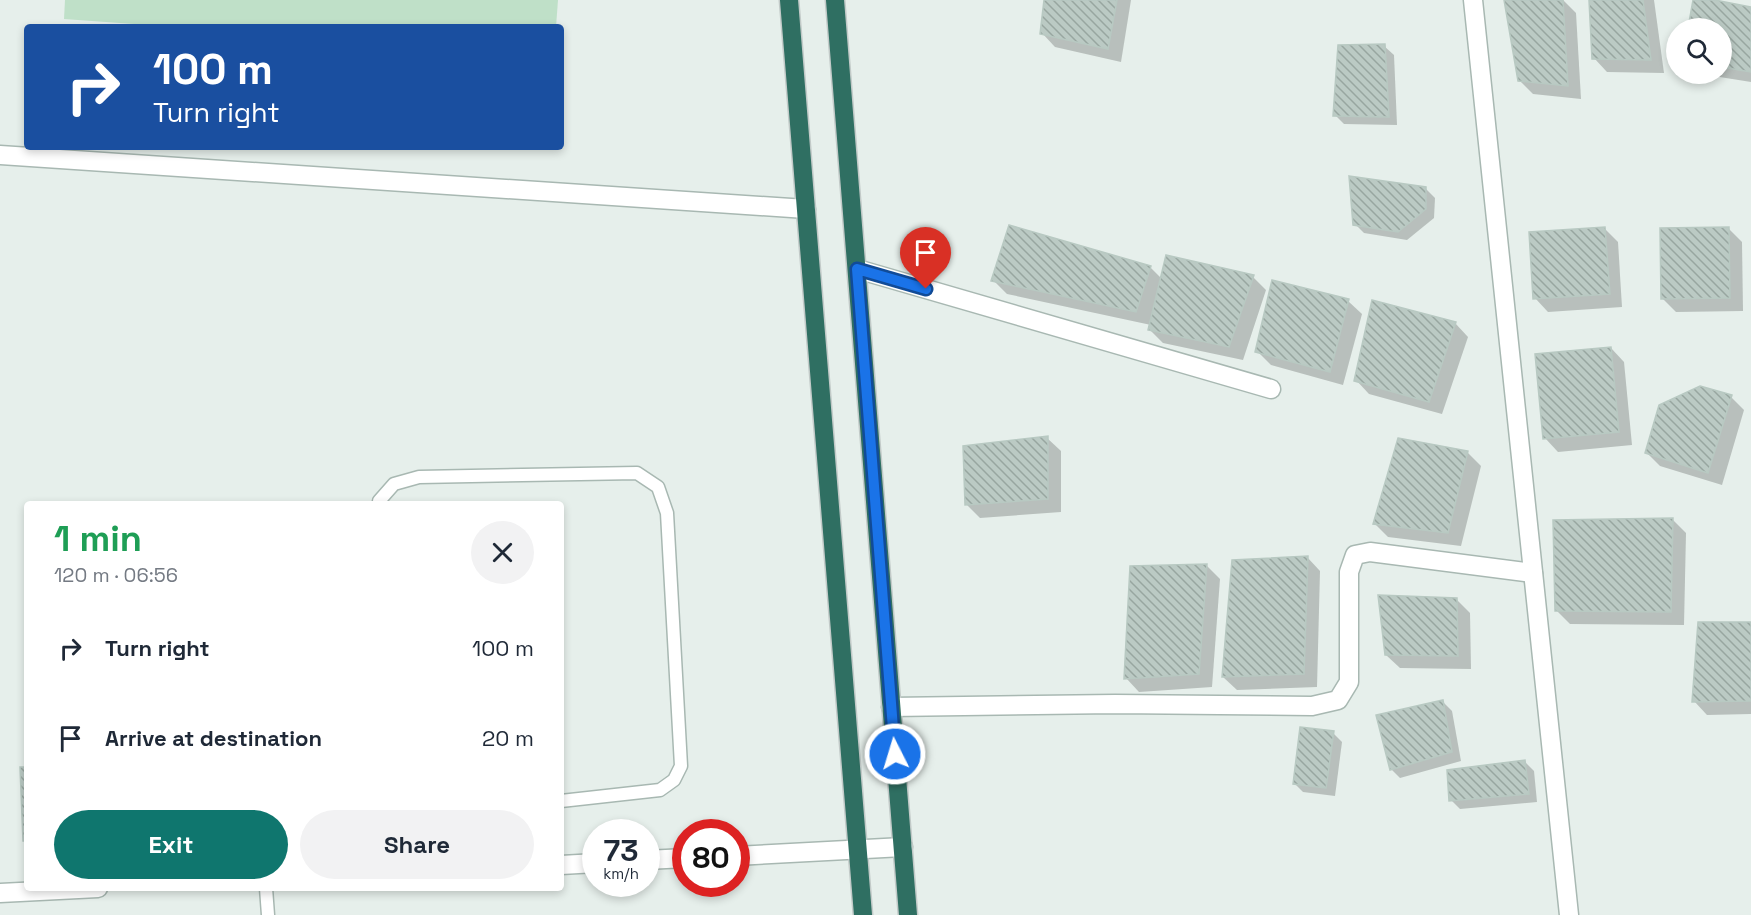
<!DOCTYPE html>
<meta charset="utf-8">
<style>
:root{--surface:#fff;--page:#f2f2f3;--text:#1f2937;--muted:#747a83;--accent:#0f766e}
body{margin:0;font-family:"Space Grotesk",sans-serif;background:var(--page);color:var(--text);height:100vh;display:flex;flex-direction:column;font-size:22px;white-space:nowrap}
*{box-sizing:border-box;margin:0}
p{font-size:20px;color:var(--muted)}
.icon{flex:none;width:33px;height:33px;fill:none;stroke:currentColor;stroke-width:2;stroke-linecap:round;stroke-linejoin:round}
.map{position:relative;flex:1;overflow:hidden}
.drawer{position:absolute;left:24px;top:501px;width:540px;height:390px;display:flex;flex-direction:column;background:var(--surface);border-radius:6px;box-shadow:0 3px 9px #0003}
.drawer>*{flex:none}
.top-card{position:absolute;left:24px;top:24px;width:540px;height:126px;border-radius:6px;box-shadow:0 3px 9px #0003;background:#1a4fa0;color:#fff;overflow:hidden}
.fabs{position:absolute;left:1666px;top:18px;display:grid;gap:12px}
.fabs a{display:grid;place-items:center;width:66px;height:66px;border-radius:50%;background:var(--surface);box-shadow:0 3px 9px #0003;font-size:30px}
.speed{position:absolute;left:582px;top:819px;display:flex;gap:12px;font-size:30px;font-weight:700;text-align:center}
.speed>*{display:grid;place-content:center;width:78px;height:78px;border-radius:50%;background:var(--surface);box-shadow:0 3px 9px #0003;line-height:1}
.speed small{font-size:15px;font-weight:400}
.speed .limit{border:9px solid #d22;background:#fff;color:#111}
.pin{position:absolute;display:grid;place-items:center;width:51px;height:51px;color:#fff;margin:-62px -26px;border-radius:50% 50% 50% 0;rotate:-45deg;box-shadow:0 0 6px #0007}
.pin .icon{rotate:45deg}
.me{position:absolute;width:66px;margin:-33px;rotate:355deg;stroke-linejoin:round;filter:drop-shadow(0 0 4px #0008)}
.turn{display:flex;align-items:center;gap:21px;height:126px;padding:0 30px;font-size:27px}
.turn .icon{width:78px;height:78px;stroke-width:2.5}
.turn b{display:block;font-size:42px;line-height:51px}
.round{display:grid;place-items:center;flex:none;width:63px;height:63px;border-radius:32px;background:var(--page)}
.headline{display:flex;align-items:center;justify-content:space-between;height:102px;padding:0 30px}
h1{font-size:36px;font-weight:600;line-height:45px;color:#1e9e55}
.button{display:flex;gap:12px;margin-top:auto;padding:12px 30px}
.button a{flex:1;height:69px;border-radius:36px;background:var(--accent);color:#fff;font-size:24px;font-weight:600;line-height:69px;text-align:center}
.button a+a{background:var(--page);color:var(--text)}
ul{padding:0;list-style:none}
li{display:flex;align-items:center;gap:18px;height:90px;padding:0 30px}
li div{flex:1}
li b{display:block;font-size:22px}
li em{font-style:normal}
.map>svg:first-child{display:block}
.garden{fill:#bfe0c8}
.shadow{fill:#0003}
.building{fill:url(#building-back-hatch);stroke:#b8c9c2;stroke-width:1.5}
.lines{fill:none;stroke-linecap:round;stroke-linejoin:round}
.lane-casing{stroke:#a8b8b2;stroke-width:15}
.street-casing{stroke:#a8b8b2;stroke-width:21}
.highway-casing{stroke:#c2cac8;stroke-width:21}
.lane{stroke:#fff;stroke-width:12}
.street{stroke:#fff;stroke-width:18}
.highway{stroke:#2f6f62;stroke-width:18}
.route-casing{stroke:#114b97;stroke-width:15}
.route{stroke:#1a73e8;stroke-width:10}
</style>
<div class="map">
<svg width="1751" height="915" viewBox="0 0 1751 915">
<defs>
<pattern id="building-back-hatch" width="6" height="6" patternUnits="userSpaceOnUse" patternTransform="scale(1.5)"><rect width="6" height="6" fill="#bbcac4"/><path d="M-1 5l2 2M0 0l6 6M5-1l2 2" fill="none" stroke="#98a6a0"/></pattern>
</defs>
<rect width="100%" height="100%" fill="#e6efeb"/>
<polygon class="garden" points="65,0 558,0 556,27 176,27 64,19"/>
<g class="shadow">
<polygon points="1045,0 1131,0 1121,62 1055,47 1042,33"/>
<polygon points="1506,0 1563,0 1576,13 1581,99 1533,94 1519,80"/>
<polygon points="1590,0 1654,0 1664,73 1607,72 1594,58"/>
<polygon points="1695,0 1707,0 1751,8 1751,82 1701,74 1722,74 1722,28 1689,28"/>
<polygon points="1384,46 1394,55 1397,125 1344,124 1335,115"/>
<polygon points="1426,189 1435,198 1434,218 1407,240 1364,233 1355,224"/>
<polygon points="1604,228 1618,242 1622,307 1548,312 1535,298"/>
<polygon points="1729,229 1742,242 1743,311 1676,312 1663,299"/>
<polygon points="1150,267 1162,279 1253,277 1266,290 1243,360 1163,343 1150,330 1151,325 1007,294 993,280"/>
<polygon points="1348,301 1362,314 1343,385 1271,365 1257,351"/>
<polygon points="1455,323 1468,337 1442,414 1369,394 1356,380"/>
<polygon points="1611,348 1624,362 1632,445 1558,452 1545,438"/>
<polygon points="1731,397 1744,410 1722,485 1660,466 1646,452"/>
<polygon points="1047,438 1061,451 1061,512 980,518 967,505"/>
<polygon points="1467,452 1481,466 1461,546 1388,537 1375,524"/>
<polygon points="1673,520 1686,533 1684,625 1570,624 1556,610"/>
<polygon points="1307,557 1320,571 1317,687 1237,690 1223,677"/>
<polygon points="1207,566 1220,579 1212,687 1139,692 1126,678"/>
<polygon points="1457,600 1470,613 1471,669 1400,668 1386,655"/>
<polygon points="1751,624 1751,714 1707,715 1694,701"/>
<polygon points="1443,702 1452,711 1461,761 1400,778 1391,769"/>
<polygon points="1333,733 1342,742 1335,796 1303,792 1294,783"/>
<polygon points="1525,762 1534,771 1537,802 1460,809 1451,800"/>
</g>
<g class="building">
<polygon points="1044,0 1117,0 1108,49 1040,34"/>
<polygon points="1504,0 1563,0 1568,86 1518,81"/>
<polygon points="1589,0 1643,0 1651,60 1592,59"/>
<polygon points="1693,0 1715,0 1751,7 1751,72 1722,67 1722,28 1688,28"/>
<polygon points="1385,44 1389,117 1333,116 1338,45"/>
<polygon points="1349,176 1426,187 1426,209 1398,232 1353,225"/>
<polygon points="1009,225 1151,266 1136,312 991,281"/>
<polygon points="1605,227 1610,294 1533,299 1529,232"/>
<polygon points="1729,227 1730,298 1661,299 1660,228"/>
<polygon points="1166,255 1254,275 1229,347 1148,330"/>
<polygon points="1272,280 1349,299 1330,372 1255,352"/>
<polygon points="1372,300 1456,322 1429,402 1354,381"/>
<polygon points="1611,347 1619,432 1543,439 1535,354"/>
<polygon points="1700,386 1732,395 1708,473 1645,453 1659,405"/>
<polygon points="1048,436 1048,499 965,505 963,446"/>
<polygon points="1398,438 1468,451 1448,533 1373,524"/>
<polygon points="1673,518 1671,612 1555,611 1553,520"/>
<polygon points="1308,556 1304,674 1222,677 1232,560"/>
<polygon points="1207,564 1199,674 1124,679 1130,566"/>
<polygon points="1378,595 1457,598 1458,656 1385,655"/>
<polygon points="1698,622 1751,622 1751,701 1692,702"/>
<polygon points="1443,700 1452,752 1390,770 1376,715"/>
<polygon points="1300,727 1334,731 1326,788 1293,784"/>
<polygon points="1525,760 1529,794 1449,801 1447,770"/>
<polygon points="20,767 27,767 27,841 23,841"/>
</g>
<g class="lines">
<g class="lane-casing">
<g id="lane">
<polyline points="379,504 379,501 394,484 419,477 637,473 658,487 667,513 681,766 674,780 660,790 561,801"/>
<polyline points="266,888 268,915"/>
</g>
</g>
<g class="street-casing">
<g id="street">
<polyline points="1473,0 1569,915"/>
<polyline points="0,155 806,209"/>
<polyline points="857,269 1271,389"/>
<polyline points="891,707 1115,704 1312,706 1338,700 1349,682 1349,572 1355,555 1370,552 1533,573"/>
<polyline points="736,856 903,847"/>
<polyline points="646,860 686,858"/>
<polyline points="561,865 596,863"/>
<polyline points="0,893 98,888"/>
</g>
</g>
<g class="highway-casing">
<g id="highway">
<polyline points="789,0 863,915"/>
<polyline points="835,0 908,915"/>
</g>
</g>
<use href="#lane" class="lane"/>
<use href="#street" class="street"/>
<use href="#highway" class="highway"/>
</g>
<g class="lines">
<g class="route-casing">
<polyline id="route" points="895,754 857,269 926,289"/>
</g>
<use href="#route" class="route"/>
</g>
</svg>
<div class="fabs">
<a><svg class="icon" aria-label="search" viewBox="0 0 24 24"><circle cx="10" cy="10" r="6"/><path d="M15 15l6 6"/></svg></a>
</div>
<div class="speed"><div>73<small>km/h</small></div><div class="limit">80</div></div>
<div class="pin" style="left:926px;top:289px;background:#d93025"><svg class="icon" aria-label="arrive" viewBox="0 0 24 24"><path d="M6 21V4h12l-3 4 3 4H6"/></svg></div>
<svg class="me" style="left:895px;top:754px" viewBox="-20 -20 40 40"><circle r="17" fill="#1a73e8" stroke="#fff" stroke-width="3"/><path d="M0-11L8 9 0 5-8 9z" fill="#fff"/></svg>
<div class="top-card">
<div class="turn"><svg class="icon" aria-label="right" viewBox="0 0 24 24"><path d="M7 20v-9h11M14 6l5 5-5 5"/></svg><div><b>100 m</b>Turn right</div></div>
</div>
<section class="drawer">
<div class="headline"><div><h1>1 min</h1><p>120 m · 06:56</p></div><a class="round"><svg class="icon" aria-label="close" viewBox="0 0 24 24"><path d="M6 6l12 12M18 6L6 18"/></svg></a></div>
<ul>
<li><svg class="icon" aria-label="right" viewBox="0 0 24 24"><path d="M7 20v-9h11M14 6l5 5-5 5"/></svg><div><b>Turn right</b></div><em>100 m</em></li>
<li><svg class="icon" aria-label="arrive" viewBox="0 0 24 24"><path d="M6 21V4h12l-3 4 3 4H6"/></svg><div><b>Arrive at destination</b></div><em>20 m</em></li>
</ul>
<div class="button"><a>Exit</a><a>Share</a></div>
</section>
</div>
